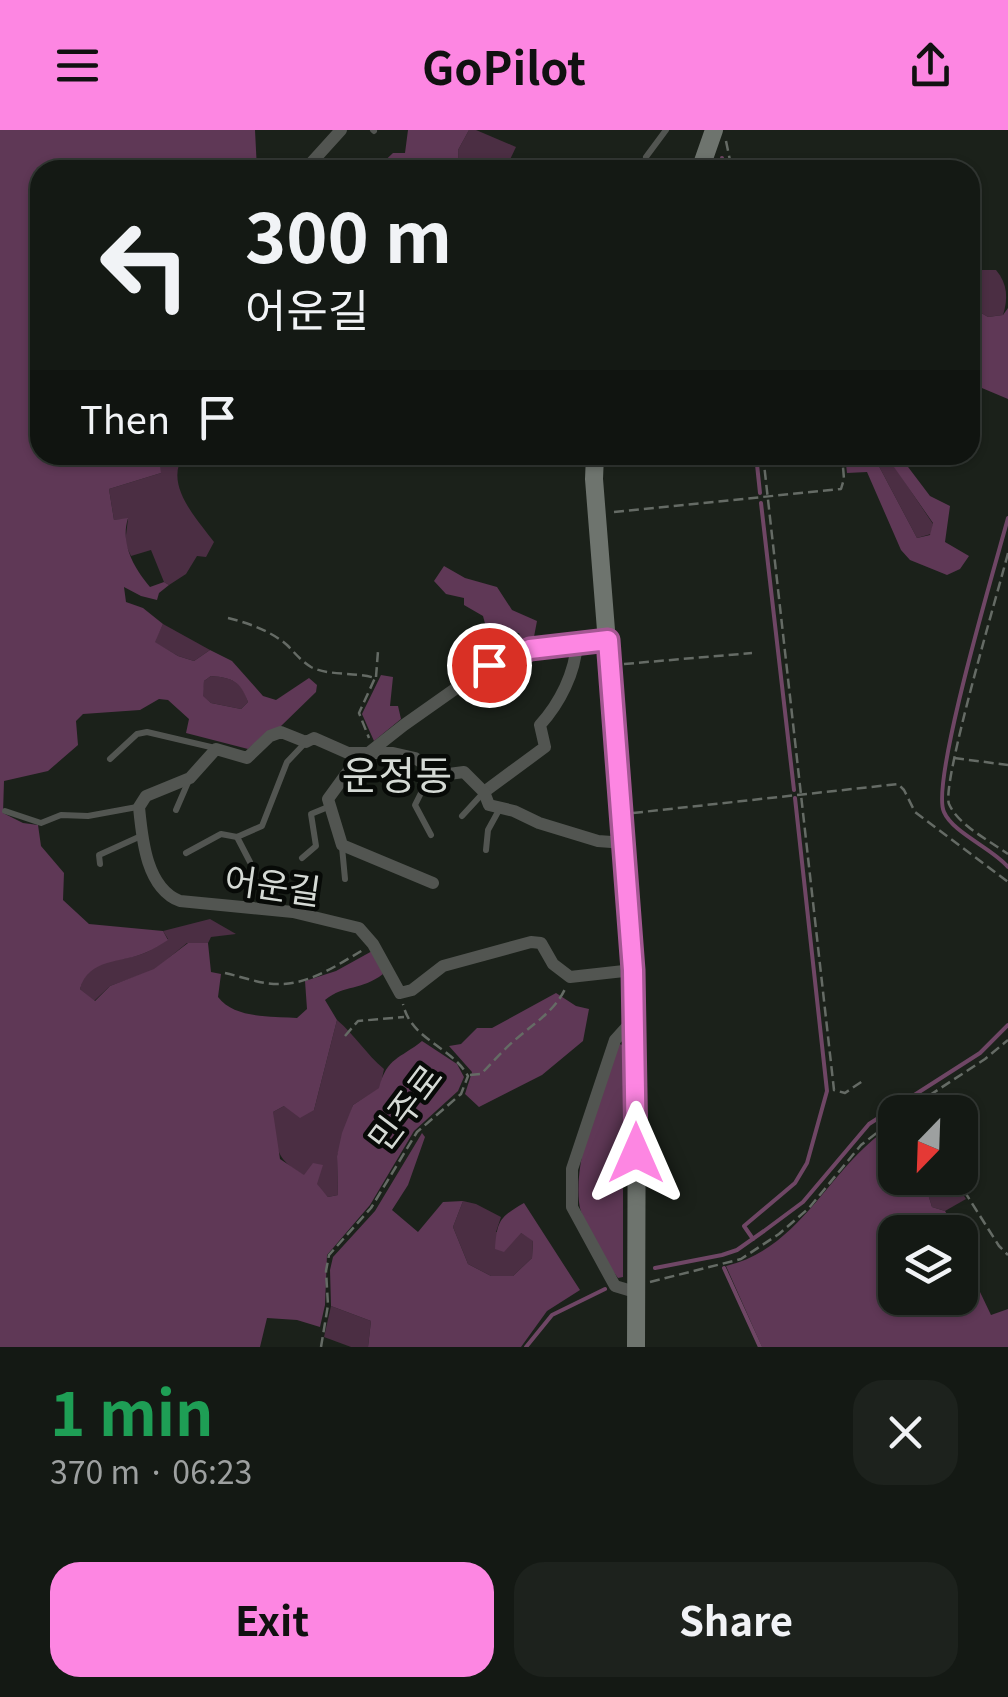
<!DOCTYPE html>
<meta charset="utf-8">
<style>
:root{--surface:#141914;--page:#1d221d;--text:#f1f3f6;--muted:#9da0a0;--line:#333834;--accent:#fd86e2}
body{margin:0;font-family:Georgia,"Noto Sans KR",serif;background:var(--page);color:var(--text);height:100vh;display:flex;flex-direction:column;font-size:38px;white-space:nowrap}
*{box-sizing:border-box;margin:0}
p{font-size:32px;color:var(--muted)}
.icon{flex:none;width:55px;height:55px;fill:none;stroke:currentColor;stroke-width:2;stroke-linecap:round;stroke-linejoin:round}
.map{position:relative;height:1217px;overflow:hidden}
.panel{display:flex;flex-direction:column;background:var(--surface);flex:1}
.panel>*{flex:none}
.hud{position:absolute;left:30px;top:30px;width:950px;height:305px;border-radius:30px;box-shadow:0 2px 8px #0004,0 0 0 2px var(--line);background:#141914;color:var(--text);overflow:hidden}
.needle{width:65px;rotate:203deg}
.controls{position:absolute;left:878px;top:965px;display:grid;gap:20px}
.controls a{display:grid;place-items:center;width:100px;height:100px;border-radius:20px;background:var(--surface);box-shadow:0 2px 8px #0004,0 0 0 2px var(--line);font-size:50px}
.pin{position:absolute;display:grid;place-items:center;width:85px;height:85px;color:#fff;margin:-42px;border:5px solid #fff;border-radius:50%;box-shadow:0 2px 10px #0007}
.me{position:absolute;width:110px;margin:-55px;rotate:0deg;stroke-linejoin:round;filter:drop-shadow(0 0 8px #0008)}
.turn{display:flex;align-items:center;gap:35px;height:210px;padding:0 50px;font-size:45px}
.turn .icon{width:130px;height:130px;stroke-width:2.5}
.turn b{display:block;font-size:70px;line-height:85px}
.then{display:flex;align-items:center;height:95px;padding:0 50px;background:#0003;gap:20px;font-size:38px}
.round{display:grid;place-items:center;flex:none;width:105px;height:105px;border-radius:30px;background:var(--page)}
.overview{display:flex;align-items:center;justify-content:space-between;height:170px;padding:0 50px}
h1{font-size:60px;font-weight:700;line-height:75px;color:#1e9e55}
.primary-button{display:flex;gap:20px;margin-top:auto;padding:20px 50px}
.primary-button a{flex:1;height:115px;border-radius:30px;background:var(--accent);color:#111;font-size:40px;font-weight:700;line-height:115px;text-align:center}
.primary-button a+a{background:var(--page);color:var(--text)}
header{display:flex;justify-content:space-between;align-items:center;height:130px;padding:0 50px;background:var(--accent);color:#111;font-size:45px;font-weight:700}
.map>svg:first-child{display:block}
.green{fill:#4b2e43}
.forest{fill:#5f3856;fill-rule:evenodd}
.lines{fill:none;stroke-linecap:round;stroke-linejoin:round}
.stream{stroke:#6f4665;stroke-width:4}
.path{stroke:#656b65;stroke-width:2.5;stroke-dasharray:10 5;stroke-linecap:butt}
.service{stroke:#525551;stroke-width:6}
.minor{stroke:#525551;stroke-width:12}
.secondary{stroke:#6e746e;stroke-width:18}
.route-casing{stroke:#a45793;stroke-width:25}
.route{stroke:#fd86e2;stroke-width:18}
.labels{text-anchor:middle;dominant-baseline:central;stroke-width:9;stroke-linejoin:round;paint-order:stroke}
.street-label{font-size:35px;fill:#d5dad5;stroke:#070a07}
.quarter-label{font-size:40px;fill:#d5dad5;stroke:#070a07}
</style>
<header><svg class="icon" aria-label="menu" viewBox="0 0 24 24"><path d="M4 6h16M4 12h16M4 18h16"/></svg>GoPilot<svg class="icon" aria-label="share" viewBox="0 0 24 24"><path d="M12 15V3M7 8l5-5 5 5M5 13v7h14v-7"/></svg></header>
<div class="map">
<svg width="1008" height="1217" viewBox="0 0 1008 1217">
<rect width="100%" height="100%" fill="#1b211a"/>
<g class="green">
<polygon points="469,0 476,0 516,17 505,40 459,40 458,20"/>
<path d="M982 140H996C1008 154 1008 169 1003 185L988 187 978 181Z"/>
<path d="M160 325H184C163 354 197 389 214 412L206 427 197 426 186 444 169 455 164 452 151 420 131 426 125 413 128 389 114 390 109 359 161 343Z"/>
<polygon points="873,325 891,325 888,327 933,394 931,404 917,408"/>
<polygon points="163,494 210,520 194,531 178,526 154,512"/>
<path d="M211 546C233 548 241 551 248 572L241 579 211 573 202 566 204 551Z"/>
<path d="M210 789 236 804 211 807 208 813H187L154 840 110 856 94 871 80 859C89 825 120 834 147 822 154 819 161 813 168 809L163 801Z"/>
<path d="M337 890C355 905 366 924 384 939L380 958 353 975 337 1026 338 1065 328 1067C296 1029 273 1047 273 982L284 976 314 980Z"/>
<polygon points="923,1048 952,1048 966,1069 945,1081 932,1077"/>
<polygon points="463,1071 476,1074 501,1087 496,1102 521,1103 533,1110 532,1128 513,1146 491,1146 468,1134 453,1097"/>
<polygon points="331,1176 371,1191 368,1217 351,1217 324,1207"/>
</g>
<g class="forest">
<path d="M0 0H255L257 40H40V325H160L161 343 109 359 114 390 128 388C120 414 134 438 150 457L164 452 169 455 159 463 157 470 141 466 124 457 126 472 143 478 163 494 155 512 178 526 194 531 210 520 232 531 263 566 276 570 309 548 317 555 316 562 280 597 265 604 248 619 186 603 189 589 168 570 159 569 140 580 83 584 76 591 78 615 48 641 4 651 3 683 23 693 38 695 41 716 64 743 63 770 89 794 163 801 168 810C161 814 154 819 147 822 121 834 89 827 80 859L95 871 110 856 154 839 188 813H208L211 842 221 844 218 867C235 889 271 886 297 888L307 879 305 851 336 841 374 820 383 844C361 861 345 854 325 870L337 890 314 980 300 988 284 976 273 982 280 1029 304 1045 313 1033 323 1035 317 1054 328 1067 338 1065 337 1026 342 1003 353 975 379 958C387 927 400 929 422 911L457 934 464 947 458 961 414 1001 370 1075 327 1125 325 1175 320 1197 297 1190 267 1188 260 1217H0ZM211 546C233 548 240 551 248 572L241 579 211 573 203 566 204 551Z"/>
<polygon points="408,0 469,0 458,20 459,40 375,40 393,23 405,23"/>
<polygon points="970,140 982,140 978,181 988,187 1003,185 1008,178 1008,269 970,253"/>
<polygon points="845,325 873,325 917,408 930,405 933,393 887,327 899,325 930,366 950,376 945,412 969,426 960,439 947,445 910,430 901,420 867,342 847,343"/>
<polygon points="444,436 465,448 497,457 512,480 537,491 533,512 524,517 519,503 487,501 483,486 464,475 464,468 446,464 434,451"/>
<polygon points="381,545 393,547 390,576 398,576 401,589 374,611 362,584"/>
<polygon points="556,863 576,876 589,879 583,911 542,945 479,977 465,964 472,942 449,916 461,914 477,898 492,898"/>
<path d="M619 914 623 915V1147L618 1148C605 1131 581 1093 579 1072 574 1024 602 958 619 914Z"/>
<path d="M895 992V1048H923L932 1077 945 1081 958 1102H895V1168H960V1120L991 1185 1008 1179V1217H762L726 1136C791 1121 821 1058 865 1017 874 1008 885 1000 895 992Z"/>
<path d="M422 1003 425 1007 408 1055 392 1080 418 1102 443 1072 463 1071 453 1097 468 1134 491 1146H513L532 1128 533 1111 521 1103 504 1122 495 1119C497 1090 500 1087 524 1073L580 1160 547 1181 521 1217H368L371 1191 331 1176 330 1140 333 1127 375 1081Z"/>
</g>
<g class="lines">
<g class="stream">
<polyline points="722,28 723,40"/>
<polyline points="756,325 760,363"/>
<polyline points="761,373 794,660"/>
<path d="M1008 388C996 433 930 653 944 682 953 703 992 718 1008 737"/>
<polyline points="753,1109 744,1096 795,1053 807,1033 827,961 795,668"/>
<polyline points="655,1138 722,1125 737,1120 764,1101 803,1072 869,994 980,923 1008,895"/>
<polyline points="724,1138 760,1217"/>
<polyline points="526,1217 552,1185 605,1159"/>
</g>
<g class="path">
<polyline points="726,11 732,40"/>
<polyline points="763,325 834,960 845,963 864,950"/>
<polyline points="614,382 841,359 844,349 842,325"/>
<path d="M1008 423C999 459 941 654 949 674 958 695 990 711 1008 724"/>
<path d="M228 488C248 493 271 501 287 515 295 523 301 531 311 537 329 546 355 542 375 548L359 583 369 608"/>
<polyline points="624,534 752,523"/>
<polyline points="376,547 378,521"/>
<polyline points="954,628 1008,635"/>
<polyline points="633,683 898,654 904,660 915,682 1008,752"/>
<path d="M225 843C243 847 263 855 281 854 310 854 339 834 363 820"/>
<polyline points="345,906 358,891 404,887"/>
<path d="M470 945 481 944C492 933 503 920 515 910 533 894 554 882 565 859"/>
<polyline points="904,982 985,929 1008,910"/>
<polyline points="956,1048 999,1116 1008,1125"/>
<polyline points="650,1152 741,1129 779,1104 809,1078 861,1015 895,989"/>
<path d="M321 1217 328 1175 326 1141 329 1125 371 1078 417 1002 461 964 468 946C451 916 411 910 403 874"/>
</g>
<g class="service">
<polyline points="373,0 374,1"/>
<polyline points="646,27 666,0"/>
<polyline points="110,629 137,604 147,602 215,618"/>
<polyline points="176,680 189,650"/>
<polyline points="5,681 41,693 61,685 88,686 137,677"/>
<polyline points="462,686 484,662"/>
<polyline points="431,705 415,675 432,641"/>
<polyline points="237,707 250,732"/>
<polyline points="342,717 345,749"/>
<polyline points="486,720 488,700 499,680"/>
<polyline points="186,723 221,704 237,707 262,696 287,632 305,613"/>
<polyline points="302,728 316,716 311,684 328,677"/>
<polyline points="100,734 99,725 141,706"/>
</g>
<g class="minor">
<polyline points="310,40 312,32 341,0"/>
<path d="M484 662 545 617 540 595C560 573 575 543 577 513"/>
<path d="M625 713 598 711 539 693 514 681 489 675 484 662 464 642 441 645 415 628 393 623H348L314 608 306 612 281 602 270 606 247 628 216 619 190 648 146 666 139 677C142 708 146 758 180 771L293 782 359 798 373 814 400 863 412 860 443 836 531 812 541 813 553 834 570 847 633 840"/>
<polyline points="433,753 342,715 328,669 352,636 404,595 489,535 513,529 530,519 608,510"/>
<polyline points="634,889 615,910 572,1039 572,1077 615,1156 635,1162"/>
</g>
<g class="secondary">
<polyline points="700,40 714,0"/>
<polyline points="595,325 594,349 633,840 637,919 636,1217"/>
</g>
</g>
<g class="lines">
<g class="route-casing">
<polyline id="route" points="489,535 513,528 530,519 608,510 633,840 636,1023"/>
</g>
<use href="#route" class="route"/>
</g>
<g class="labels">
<g class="street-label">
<text transform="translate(273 753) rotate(8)">어운길</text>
<text transform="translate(403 976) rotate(-53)">민주로</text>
</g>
<g class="quarter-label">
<text x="397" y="643">운정동</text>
</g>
</g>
</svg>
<div class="controls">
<a><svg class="needle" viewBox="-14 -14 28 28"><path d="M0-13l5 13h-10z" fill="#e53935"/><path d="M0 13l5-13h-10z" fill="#9da0a0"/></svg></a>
<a><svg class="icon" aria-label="layers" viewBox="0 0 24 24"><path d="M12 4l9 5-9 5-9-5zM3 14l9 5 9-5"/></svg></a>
</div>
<div class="pin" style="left:489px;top:535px;background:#d93025"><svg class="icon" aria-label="arrive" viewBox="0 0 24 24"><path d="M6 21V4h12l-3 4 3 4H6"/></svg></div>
<svg class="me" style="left:636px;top:1023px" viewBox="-20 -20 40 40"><path d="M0-17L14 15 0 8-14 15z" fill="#fd86e2" stroke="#fff" stroke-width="4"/></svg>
<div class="hud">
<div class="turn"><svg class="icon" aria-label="left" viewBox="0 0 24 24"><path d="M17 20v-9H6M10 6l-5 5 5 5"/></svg><div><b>300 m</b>어운길</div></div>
<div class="then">Then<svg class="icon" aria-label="arrive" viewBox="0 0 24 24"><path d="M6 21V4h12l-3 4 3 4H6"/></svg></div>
</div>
</div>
<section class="panel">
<div class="overview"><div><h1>1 min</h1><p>370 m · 06:23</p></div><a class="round"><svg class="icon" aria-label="close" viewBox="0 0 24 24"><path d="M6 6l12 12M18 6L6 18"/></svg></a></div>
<div class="primary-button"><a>Exit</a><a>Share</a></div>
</section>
